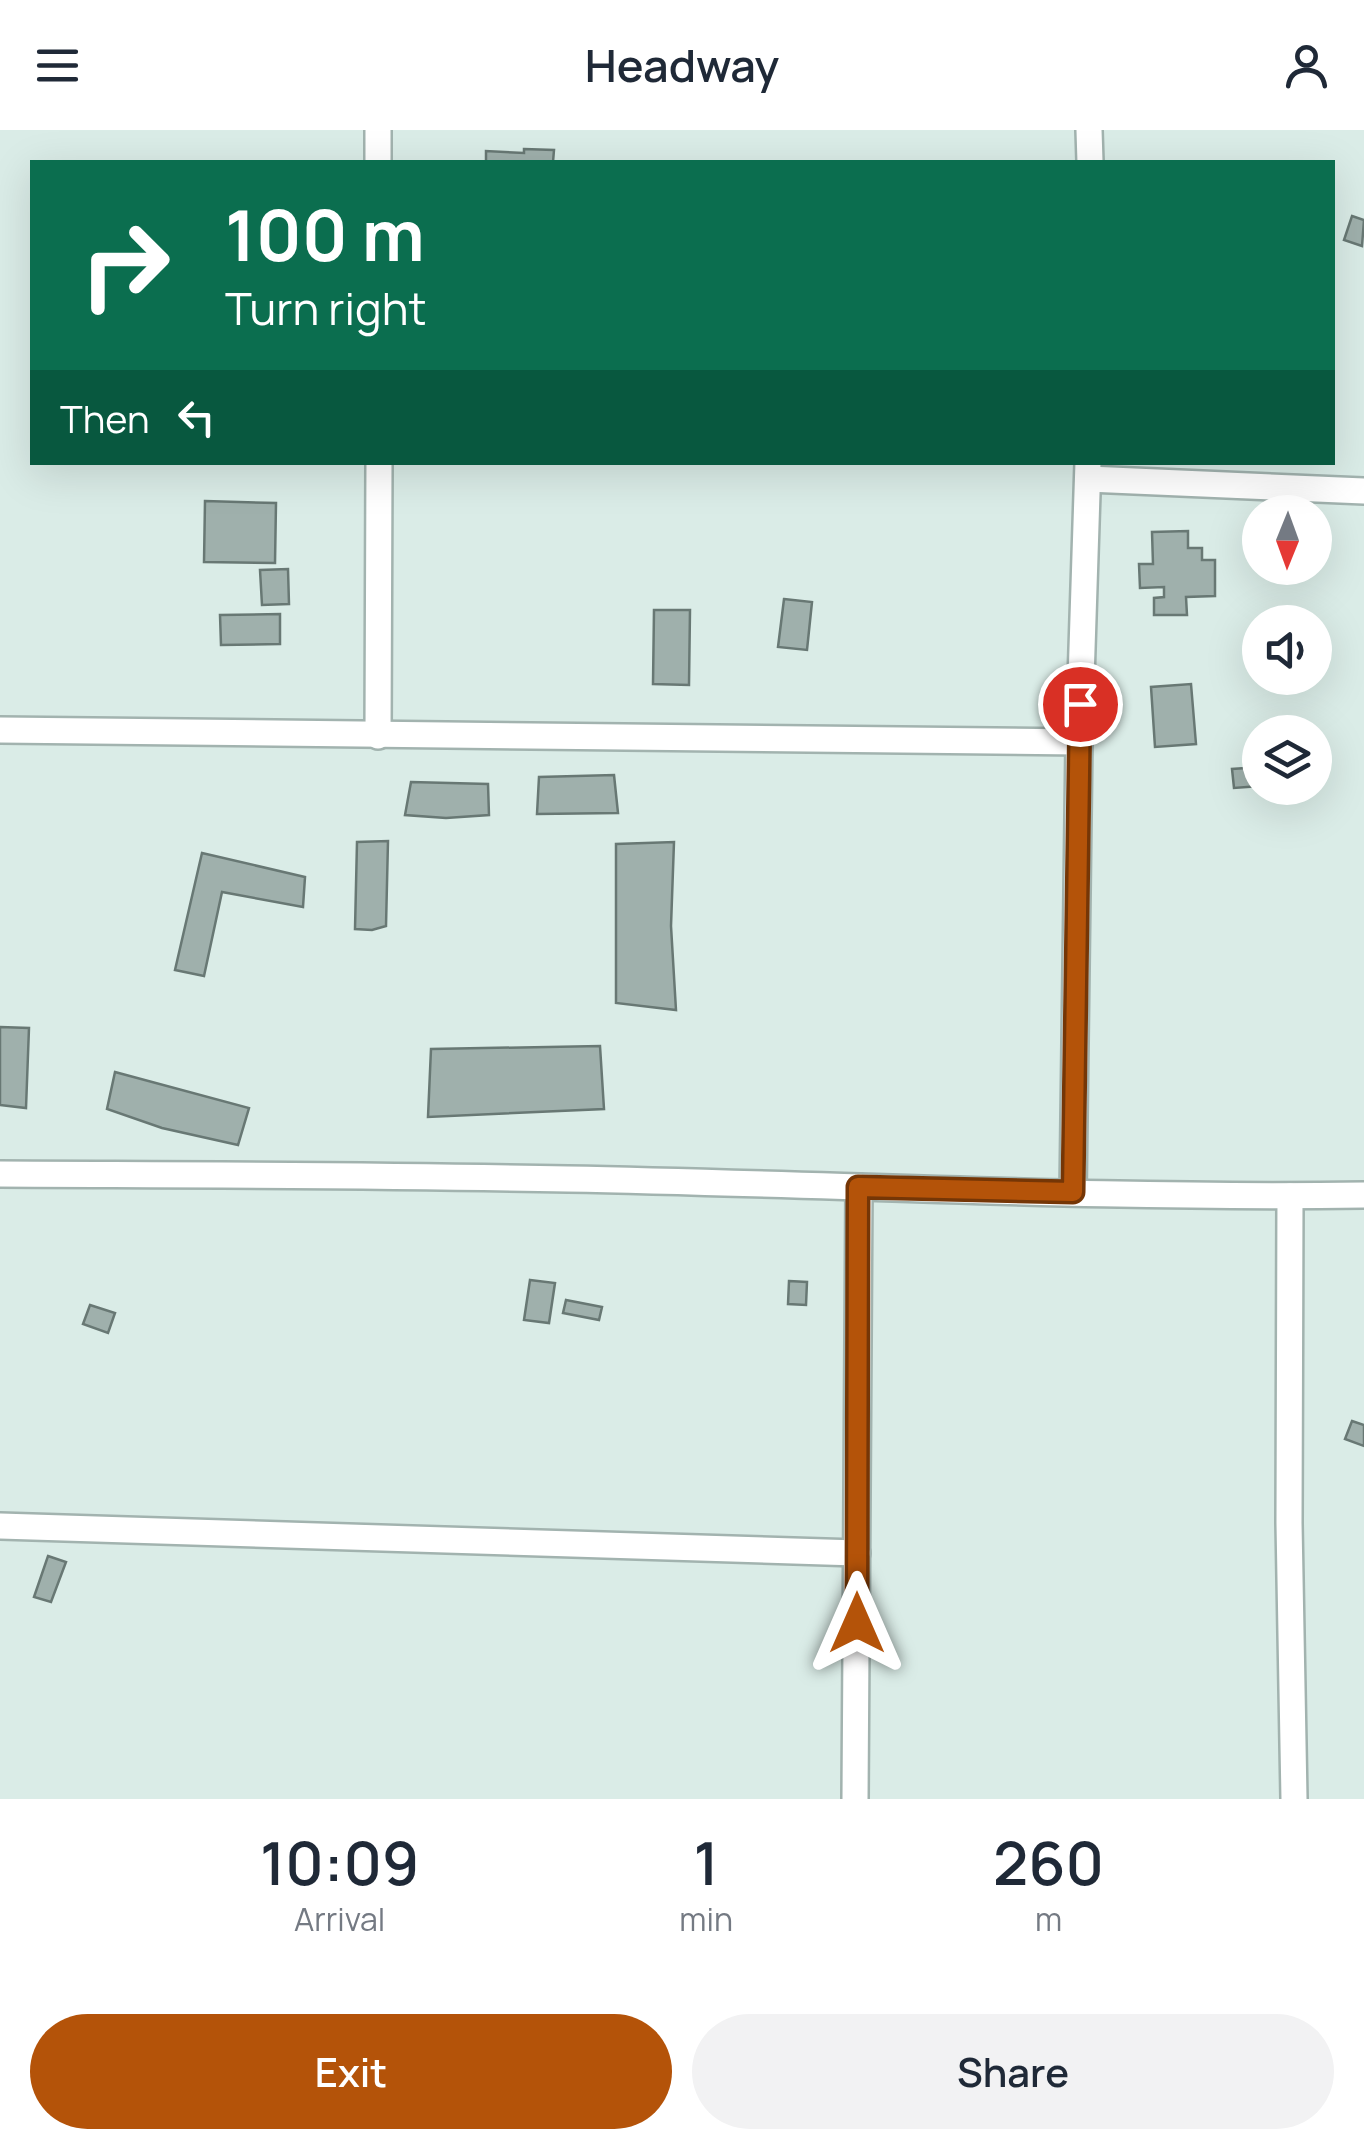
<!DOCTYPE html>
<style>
:root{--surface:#fff;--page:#f2f2f3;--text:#1f2937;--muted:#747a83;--accent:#b45309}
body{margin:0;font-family:Manrope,sans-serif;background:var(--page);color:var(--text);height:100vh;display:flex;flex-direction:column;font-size:38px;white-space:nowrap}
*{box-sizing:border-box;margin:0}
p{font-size:32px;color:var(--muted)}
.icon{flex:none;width:55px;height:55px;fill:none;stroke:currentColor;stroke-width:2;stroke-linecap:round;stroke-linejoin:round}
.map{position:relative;height:1669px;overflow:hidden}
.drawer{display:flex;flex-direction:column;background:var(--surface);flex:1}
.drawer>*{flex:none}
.hud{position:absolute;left:30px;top:30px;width:1305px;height:305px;border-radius:0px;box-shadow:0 10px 40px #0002;background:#0b6e4f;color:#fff;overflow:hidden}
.needle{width:65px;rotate:181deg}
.controls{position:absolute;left:1242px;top:365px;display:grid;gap:20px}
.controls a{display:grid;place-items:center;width:90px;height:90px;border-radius:50%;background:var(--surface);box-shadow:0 10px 40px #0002;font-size:50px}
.pin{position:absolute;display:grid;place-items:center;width:85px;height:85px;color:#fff;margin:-42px;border:5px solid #fff;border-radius:50%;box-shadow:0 2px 10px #0007}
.me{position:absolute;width:110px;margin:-55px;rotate:0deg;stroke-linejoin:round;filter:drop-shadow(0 0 8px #0008)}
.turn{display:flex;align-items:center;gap:35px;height:210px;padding:0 30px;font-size:45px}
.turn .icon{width:130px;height:130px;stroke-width:2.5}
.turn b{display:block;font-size:70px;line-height:85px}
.then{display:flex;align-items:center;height:95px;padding:0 30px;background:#0003;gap:20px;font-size:38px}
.eta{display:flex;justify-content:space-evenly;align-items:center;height:170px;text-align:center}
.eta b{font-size:60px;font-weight:600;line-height:70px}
.primary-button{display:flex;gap:20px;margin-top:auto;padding:20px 30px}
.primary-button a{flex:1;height:115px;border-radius:60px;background:var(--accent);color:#fff;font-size:40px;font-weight:600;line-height:115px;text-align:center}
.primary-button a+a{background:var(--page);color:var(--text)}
header{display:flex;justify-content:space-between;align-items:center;height:130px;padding:0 30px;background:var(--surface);font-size:45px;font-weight:600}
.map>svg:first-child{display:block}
.building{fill:#9fb0ac;stroke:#687874;stroke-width:2.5}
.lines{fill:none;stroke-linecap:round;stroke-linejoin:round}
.minor-casing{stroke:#a2b3af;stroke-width:30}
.minor{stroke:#fff;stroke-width:25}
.route-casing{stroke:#753606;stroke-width:25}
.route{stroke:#b45309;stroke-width:18}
</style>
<header><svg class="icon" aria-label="menu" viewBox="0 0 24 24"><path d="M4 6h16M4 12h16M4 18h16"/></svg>Headway<svg class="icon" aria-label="person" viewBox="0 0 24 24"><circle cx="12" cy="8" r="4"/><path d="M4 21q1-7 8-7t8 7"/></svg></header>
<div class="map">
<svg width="1364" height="1669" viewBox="0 0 1364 1669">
<rect width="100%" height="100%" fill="#daece7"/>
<g class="building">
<polygon points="524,19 554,20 553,32 486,32 486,21 524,23"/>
<polygon points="1352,86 1364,90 1362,116 1344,110"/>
<polygon points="205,371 276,373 275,433 204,432"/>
<polygon points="1188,401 1188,418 1202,418 1202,430 1215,430 1215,466 1186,467 1187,485 1154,485 1154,468 1164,467 1164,457 1140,458 1139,434 1153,434 1152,402"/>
<polygon points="288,439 289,474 262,475 260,440"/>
<polygon points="784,469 812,472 807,520 778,517"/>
<polygon points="654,480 690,480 689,555 653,554"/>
<polygon points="280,484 280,514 221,515 220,485"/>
<polygon points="1191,554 1196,614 1155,617 1151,557"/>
<polygon points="1260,637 1260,656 1234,658 1232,639"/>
<polygon points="614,645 618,683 537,684 539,647"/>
<polygon points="411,652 488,654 489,685 446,688 405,685"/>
<polygon points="388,711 386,796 372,800 355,799 357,712"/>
<polygon points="674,712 671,796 676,880 616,873 616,714"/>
<polygon points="202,723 305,747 303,777 222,762 204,846 175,840"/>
<polygon points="0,897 29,898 26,978 0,975"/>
<polygon points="600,916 604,979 428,987 431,919"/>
<polygon points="115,942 249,978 238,1015 162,998 107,979"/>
<polygon points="530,1150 555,1153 549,1193 524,1190"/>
<polygon points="789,1151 807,1152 806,1175 788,1174"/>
<polygon points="566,1170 602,1177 599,1190 563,1183"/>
<polygon points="90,1175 115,1183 108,1203 83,1194"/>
<polygon points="1352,1291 1364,1295 1364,1316 1345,1309"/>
<polygon points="48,1426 66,1432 51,1472 34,1467"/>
</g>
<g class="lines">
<g class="minor-casing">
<g id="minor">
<polyline points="1089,0 1090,32"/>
<polyline points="378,32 378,0"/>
<polyline points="1088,349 1364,361"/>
<polyline points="0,600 1079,612"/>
<polyline points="378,606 379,332"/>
<path d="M0 1044C189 1045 379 1045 568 1049 834 1054 1099 1069 1364 1065"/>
<polyline points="1073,1063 1079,612 1088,332"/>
<polyline points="1290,1066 1289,1393 1294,1669"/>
<polyline points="0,1396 857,1423"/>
<polyline points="855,1669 859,1057"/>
</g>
</g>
<use href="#minor" class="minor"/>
</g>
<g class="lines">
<g class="route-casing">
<polyline id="route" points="857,1493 858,1057 1073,1062 1080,574"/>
</g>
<use href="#route" class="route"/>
</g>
</svg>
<div class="controls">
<a><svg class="needle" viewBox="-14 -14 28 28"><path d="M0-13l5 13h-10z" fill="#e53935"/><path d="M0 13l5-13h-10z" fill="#747a83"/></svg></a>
<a><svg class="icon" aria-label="sound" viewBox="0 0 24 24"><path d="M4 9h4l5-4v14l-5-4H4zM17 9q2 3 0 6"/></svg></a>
<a><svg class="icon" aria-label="layers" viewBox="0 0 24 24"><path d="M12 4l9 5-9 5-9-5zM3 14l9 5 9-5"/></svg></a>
</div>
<div class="pin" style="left:1080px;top:574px;background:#d93025"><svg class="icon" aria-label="arrive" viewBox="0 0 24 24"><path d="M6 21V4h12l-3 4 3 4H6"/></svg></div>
<svg class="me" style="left:857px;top:1493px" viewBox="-20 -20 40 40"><path d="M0-17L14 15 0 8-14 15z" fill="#b45309" stroke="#fff" stroke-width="4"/></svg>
<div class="hud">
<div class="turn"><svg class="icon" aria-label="right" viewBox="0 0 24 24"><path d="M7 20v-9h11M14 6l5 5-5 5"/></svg><div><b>100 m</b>Turn right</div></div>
<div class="then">Then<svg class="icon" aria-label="left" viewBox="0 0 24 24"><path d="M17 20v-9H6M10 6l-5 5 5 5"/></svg></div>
</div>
</div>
<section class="drawer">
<div class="eta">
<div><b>10:09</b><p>Arrival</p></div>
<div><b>1</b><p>min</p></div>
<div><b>260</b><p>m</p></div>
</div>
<div class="primary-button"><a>Exit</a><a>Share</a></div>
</section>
